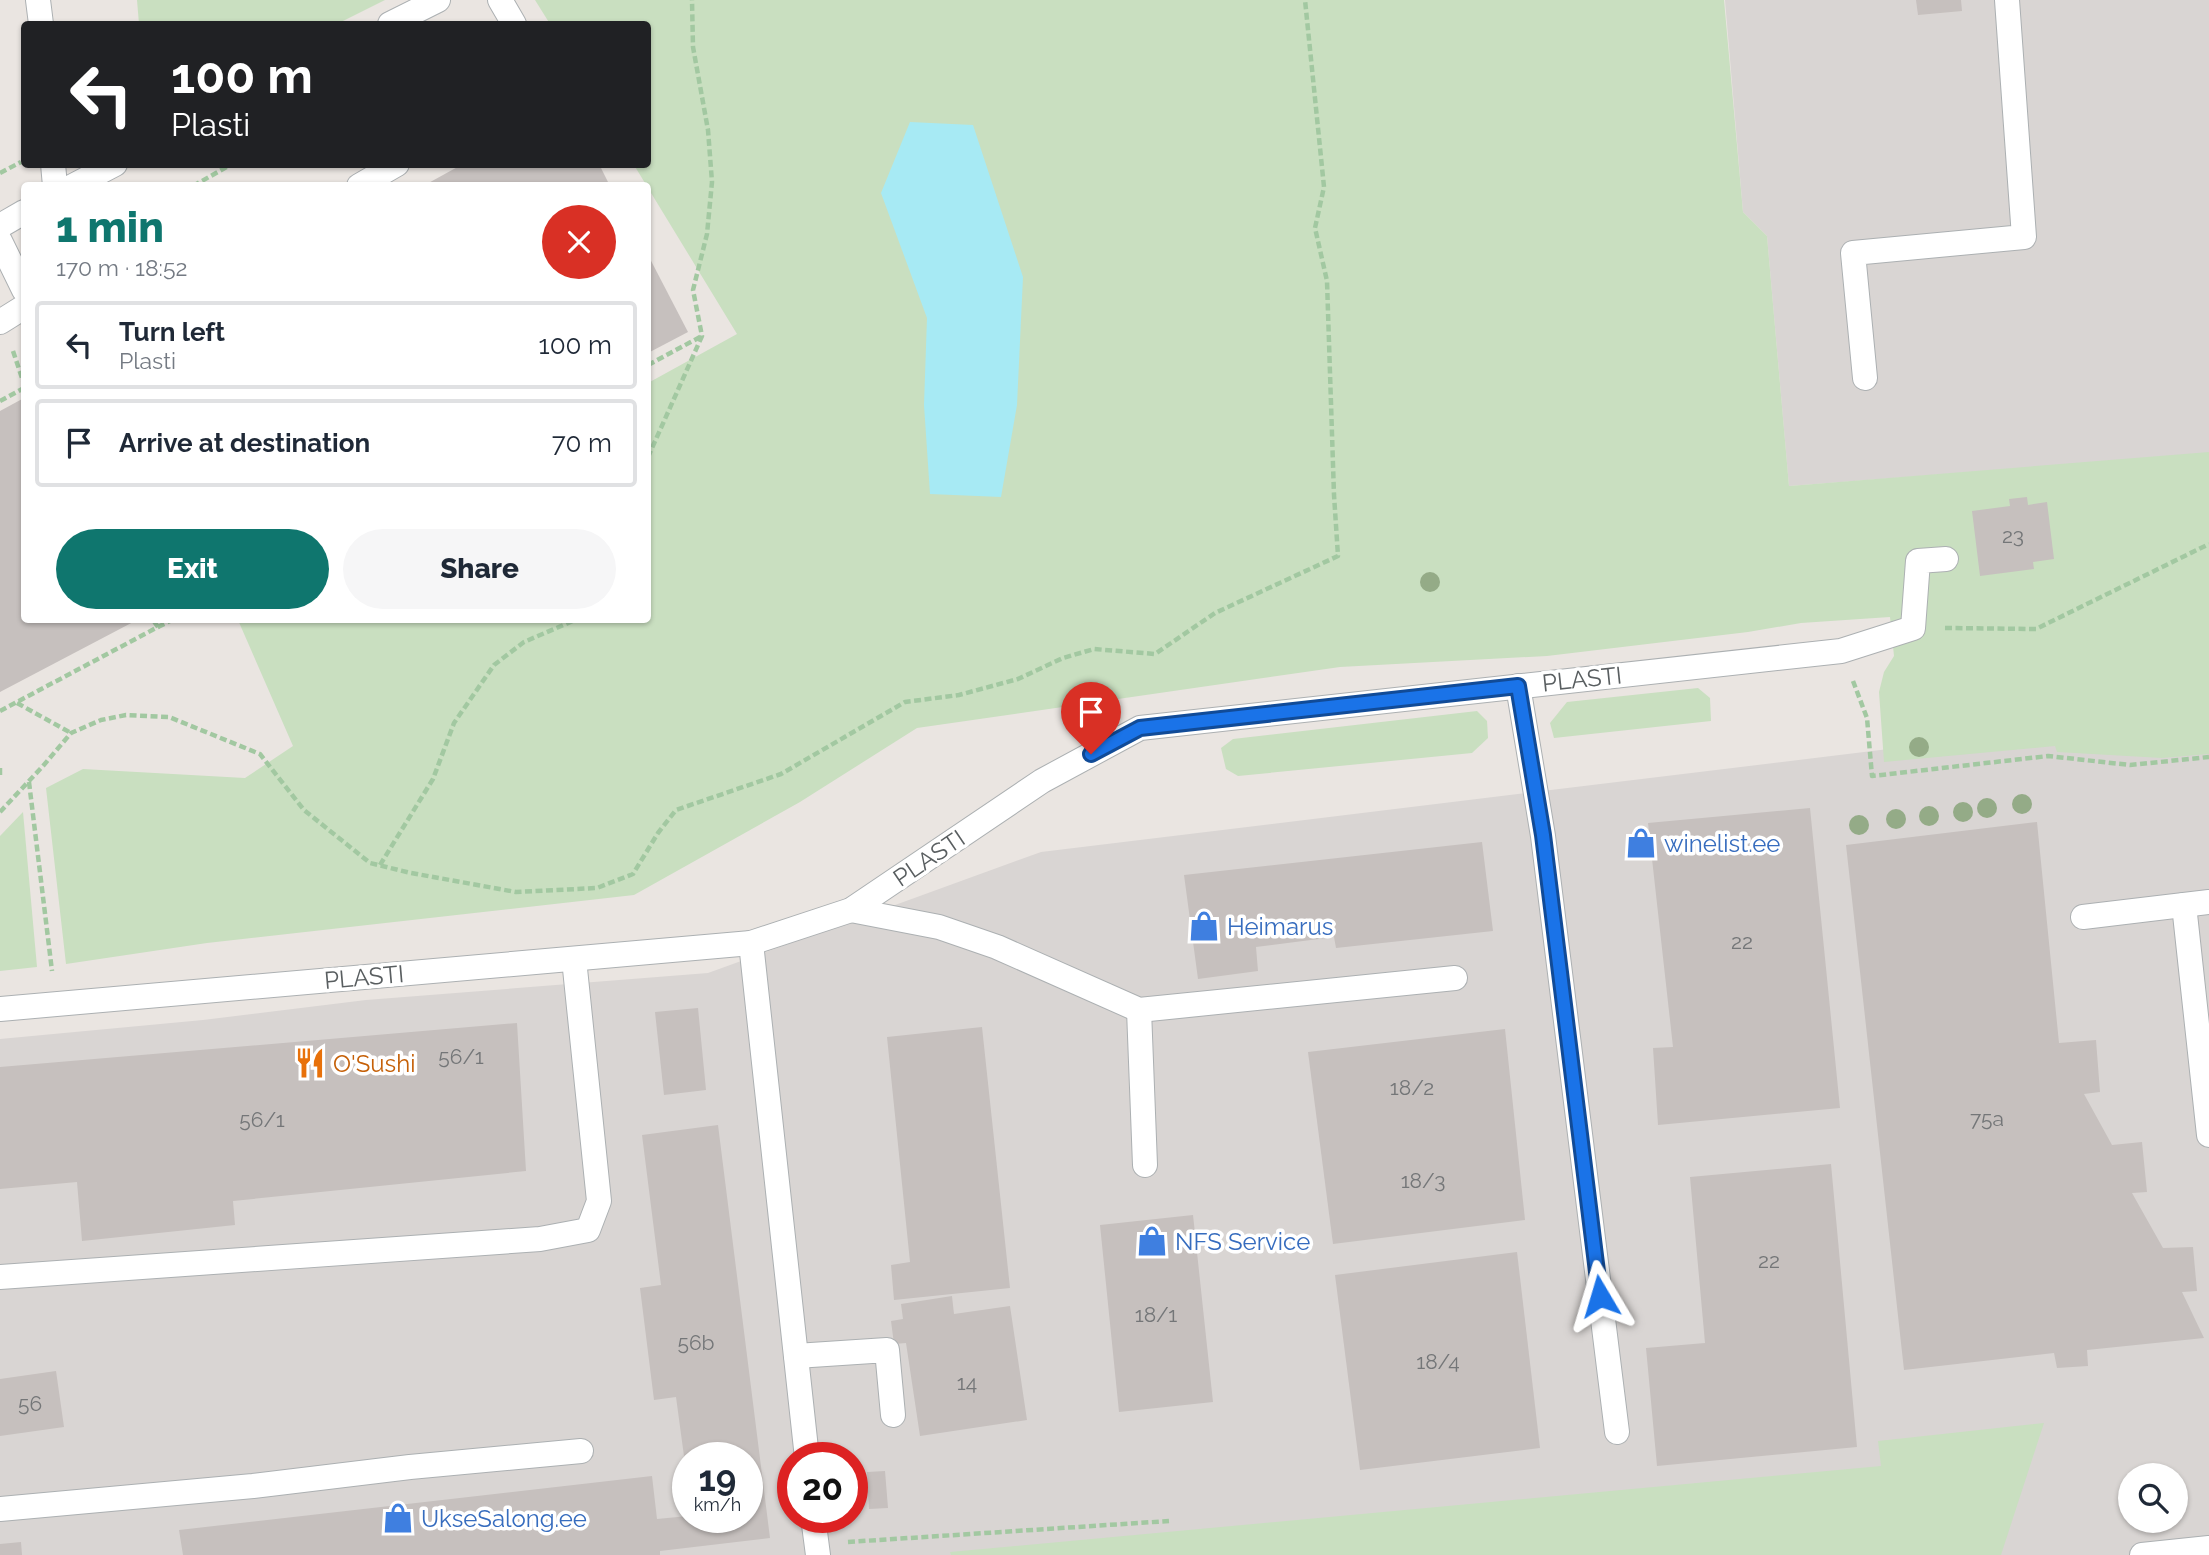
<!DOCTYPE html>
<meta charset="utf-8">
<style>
:root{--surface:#fff;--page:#f6f6f7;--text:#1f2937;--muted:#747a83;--line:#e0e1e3;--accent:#0f766e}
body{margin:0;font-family:Raleway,sans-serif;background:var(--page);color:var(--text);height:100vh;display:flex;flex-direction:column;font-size:26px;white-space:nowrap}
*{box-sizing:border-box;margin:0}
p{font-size:23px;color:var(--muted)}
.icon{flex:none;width:38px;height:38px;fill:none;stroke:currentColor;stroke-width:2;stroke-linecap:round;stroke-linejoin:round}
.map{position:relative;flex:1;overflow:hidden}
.panel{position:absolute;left:21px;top:182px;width:630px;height:441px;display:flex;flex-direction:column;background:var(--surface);border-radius:7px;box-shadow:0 2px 5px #0004}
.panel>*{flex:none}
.hud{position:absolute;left:21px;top:21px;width:630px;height:147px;border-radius:7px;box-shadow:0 2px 5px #0004;background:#202124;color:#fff;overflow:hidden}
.fabs{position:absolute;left:2118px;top:1463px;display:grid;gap:14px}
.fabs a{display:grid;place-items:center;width:70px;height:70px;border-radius:50%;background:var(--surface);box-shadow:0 2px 5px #0004;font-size:35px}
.speed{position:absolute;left:672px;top:1442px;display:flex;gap:14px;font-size:35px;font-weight:700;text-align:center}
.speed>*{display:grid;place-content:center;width:91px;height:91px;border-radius:50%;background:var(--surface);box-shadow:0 2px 5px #0004;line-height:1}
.speed small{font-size:18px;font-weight:400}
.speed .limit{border:10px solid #d22;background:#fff;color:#111}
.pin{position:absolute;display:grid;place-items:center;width:60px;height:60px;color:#fff;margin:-72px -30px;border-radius:50% 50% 50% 0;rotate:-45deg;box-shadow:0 0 7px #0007}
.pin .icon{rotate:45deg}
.me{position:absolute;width:77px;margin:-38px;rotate:353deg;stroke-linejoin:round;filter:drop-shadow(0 0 5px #0008)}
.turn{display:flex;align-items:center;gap:24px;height:147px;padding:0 35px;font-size:32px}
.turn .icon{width:91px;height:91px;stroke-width:2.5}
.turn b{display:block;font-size:49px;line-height:60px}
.round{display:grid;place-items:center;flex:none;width:74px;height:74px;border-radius:37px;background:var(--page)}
.summary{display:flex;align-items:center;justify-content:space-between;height:119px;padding:0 35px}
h1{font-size:42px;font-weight:800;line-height:52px;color:var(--accent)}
.primary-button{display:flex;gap:14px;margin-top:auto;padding:14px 35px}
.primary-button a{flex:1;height:80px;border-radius:42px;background:var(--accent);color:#fff;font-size:28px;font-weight:800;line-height:80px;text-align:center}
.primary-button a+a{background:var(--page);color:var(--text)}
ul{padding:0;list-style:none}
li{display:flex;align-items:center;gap:21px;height:88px;margin:0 14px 10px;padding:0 21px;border:4px solid var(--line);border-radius:7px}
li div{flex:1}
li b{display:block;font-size:26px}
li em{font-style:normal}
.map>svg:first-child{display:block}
.industrial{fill:#d9d5d3;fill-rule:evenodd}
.green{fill:#c9dfc0}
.water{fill:#a7eaf4}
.building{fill:#c6c0be}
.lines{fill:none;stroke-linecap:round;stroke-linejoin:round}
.service-casing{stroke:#acb0b2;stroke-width:26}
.path{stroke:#a2c8a1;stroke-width:4.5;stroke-dasharray:7 3.5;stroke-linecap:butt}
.service{stroke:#fff;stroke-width:24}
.tree{fill:#94ab87}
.route-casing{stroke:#114b97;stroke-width:18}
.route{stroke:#1a73e8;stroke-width:12}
.labels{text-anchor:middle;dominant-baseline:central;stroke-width:7;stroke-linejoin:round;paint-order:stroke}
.number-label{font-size:21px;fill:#747678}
.street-label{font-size:24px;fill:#595e60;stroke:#fff}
.shop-label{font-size:24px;fill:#366cbe;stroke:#fff;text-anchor:start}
.food-label{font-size:24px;fill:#c56008;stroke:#fff;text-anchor:start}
</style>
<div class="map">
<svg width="2209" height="1555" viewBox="0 0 2209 1555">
<rect width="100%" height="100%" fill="#eae5e1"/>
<g class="industrial">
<polygon points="1725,0 2209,0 2209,454 1789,486 1767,236 1743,212"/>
<path d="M2209 710V1555H0V1039L203 1020 366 1000 708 973 1041 852ZM688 1458H747V1517H688ZM793 1458H852V1517H793ZM2130 1475H2175V1521H2130Z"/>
</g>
<g class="green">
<polygon points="137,0 385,0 337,24 139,24"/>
<polygon points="535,0 1724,0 1743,212 1767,236 1789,486 2209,452 2209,754 2162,758 2057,752 2055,746 1884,762 1879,692 1884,672 1894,656 1890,617 1801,623 1748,632 1547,656 1340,667 917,728 800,802 634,895 207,943 66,964 46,788 83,769 245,778 293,746 238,620 648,620 648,383 737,334 634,165 648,164 648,24 550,24"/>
<polygon points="1698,688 1710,698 1711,721 1554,738 1550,723 1567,702"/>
<polygon points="1477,711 1487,721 1488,738 1472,753 1238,776 1226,769 1221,748 1233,739"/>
<polygon points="23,812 37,967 0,971 0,836"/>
<polygon points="2044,1423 2001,1555 951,1555 950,1552 1881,1466 1878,1441"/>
</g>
<polygon class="water" points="910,122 973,125 1023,277 1017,405 1001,497 930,494 924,405 927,318 881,193"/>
<g class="building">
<polygon points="1916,0 1961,0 1962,11 1918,15"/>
<polygon points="463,164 599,164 610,186 423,186"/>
<polygon points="648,255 688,332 648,353"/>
<polygon points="24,398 24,620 137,620 0,692 0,411"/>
<polygon points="2027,497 2028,505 2047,502 2054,559 2033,562 2034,569 1980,576 1972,511 2010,506 2009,499"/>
<polygon points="1810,808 1840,1108 1658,1125 1653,1048 1673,1047 1648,823"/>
<polygon points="2037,822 2059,1043 2096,1040 2100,1092 2084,1094 2112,1145 2142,1142 2147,1192 2132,1193 2163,1248 2193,1247 2197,1291 2182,1292 2204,1338 2087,1350 2088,1366 2057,1368 2054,1353 1904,1370 1846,845"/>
<polygon points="1482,842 1493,931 1336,948 1334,937 1256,947 1258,971 1198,979 1184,875"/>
<polygon points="698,1008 706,1090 664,1095 655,1012"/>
<polygon points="517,1023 526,1171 233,1201 235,1225 82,1241 77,1182 0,1189 0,1067"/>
<polygon points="982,1027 1010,1288 894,1300 891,1265 910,1262 887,1037"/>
<polygon points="1505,1029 1525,1220 1333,1244 1308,1052"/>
<polygon points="718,1125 770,1538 660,1551 660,1555 183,1555 179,1530 652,1476 657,1519 688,1516 747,1517 747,1458 688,1458 688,1471 686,1471 676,1397 654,1400 640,1288 661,1285 642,1135"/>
<polygon points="1831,1164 1857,1447 1657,1466 1646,1348 1705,1343 1690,1177"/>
<polygon points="1193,1215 1213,1402 1119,1412 1100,1225"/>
<polygon points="1517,1252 1540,1448 1360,1470 1335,1275"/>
<polygon points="952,1296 954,1314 1010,1306 1027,1420 920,1436 906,1343 894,1344 891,1321 903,1319 901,1304"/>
<polygon points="56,1371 64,1427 0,1436 0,1379"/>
<polygon points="885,1471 888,1508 869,1509 867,1472"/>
<polygon points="21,1542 22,1555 0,1555 0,1544"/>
</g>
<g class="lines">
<g class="service-casing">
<g id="service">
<polyline points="38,0 41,24"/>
<polyline points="500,0 514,24"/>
<polyline points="390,24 438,0"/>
<polyline points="53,164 55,186"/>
<polyline points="73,186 115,164"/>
<polyline points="359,186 397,164"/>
<polyline points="0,226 24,212"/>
<polyline points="0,241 24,290"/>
<polyline points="0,322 24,307"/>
<polyline points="1865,378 1853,253 2024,237 2007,0"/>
<polyline points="1518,686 1543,836 1617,1432"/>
<polyline points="2184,905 2209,1135"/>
<polyline points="851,910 939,927 997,947 1139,1010 1455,978"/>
<polyline points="2083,917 2209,902"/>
<polyline points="751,943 807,1458"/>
<polyline points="0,1009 751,943 851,910 1042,781 1140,728 1841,651 1913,628 1918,561 1946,559"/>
<polyline points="1139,1010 1145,1165"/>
<polyline points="0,1277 540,1239 588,1230 599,1201 574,959"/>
<polyline points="796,1356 887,1350 893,1415"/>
<polyline points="0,1509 253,1486 410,1467 581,1451"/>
<polyline points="813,1517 818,1555"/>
<polyline points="2142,1555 2209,1548"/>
</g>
</g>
<g class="path">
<polyline points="0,173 21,162"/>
<polyline points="193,186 232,164"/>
<polyline points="13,351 24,384"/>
<polyline points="648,365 702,336"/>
<polyline points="0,401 24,388"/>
<polyline points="648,457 702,336 693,290 707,234 712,182 708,130 693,47 692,0"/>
<polyline points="158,627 172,620"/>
<polyline points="1945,628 2036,629 2209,544"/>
<polyline points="1853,681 1867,718 1872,776 2048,756 2130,765 2209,757"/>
<polyline points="17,703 71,733"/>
<polyline points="0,711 158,627 153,620"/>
<polyline points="0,768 0,778"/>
<polyline points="29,782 52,971"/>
<polyline points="0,812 43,766 71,733 101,720 126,715 169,717 260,754 304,810 370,863 411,873 516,892 597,888 633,874 658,833 676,810 781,774 905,702 959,695 1018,679 1063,658 1094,649 1155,654 1215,613 1338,556 1334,495 1327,281 1315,228 1324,187 1305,0"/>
<polyline points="380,865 433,779 454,723 494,665 524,642 575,620"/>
<polyline points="848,1542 1169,1521"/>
</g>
<use href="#service" class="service"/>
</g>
<g class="tree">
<circle cx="1430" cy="582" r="10"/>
<circle cx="1919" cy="747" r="10"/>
<circle cx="2022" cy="804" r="10"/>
<circle cx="1987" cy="808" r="10"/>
<circle cx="1963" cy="812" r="10"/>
<circle cx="1929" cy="816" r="10"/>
<circle cx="1896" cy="819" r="10"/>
<circle cx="1859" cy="825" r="10"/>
</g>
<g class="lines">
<g class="route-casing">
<polyline id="route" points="1091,754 1140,728 1518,686 1543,835 1600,1296"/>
</g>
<use href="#route" class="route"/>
</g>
<defs>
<g id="shop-bare" transform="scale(2.415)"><path d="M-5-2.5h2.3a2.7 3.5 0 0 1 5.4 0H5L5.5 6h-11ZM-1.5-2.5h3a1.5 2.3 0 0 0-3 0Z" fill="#3f7fe0" stroke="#fff" stroke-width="2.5" paint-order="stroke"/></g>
<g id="restaurant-bare" transform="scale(2.415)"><path d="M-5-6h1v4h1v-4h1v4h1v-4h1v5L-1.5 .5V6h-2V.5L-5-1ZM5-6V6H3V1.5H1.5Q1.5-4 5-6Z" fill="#e8710a" stroke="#fff" stroke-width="2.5" paint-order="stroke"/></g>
</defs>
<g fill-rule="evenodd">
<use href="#shop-bare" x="1641" y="843"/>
<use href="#shop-bare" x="1204" y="926"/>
<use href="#restaurant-bare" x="310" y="1063"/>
<use href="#shop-bare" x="1152" y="1241"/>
<use href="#shop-bare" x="398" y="1518"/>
</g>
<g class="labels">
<g class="number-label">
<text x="2013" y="535">23</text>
<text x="1742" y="941">22</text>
<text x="461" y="1056">56/1</text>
<text x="1412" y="1087">18/2</text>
<text x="1987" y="1118">75a</text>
<text x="262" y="1119">56/1</text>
<text x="1423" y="1180">18/3</text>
<text x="1769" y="1260">22</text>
<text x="1156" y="1314">18/1</text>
<text x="696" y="1342">56b</text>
<text x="1438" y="1361">18/4</text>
<text x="967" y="1382">14</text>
<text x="30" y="1403">56</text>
</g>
<g class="street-label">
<text transform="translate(1582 679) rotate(-6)">PLASTI</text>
<text transform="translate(929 858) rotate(-34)">PLASTI</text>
<text transform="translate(364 977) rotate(-5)">PLASTI</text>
</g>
<g class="shop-label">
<text x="1664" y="843">winelist.ee</text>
<text x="1227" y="926">Heimarus</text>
<text x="1175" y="1241">NFS Service</text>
<text x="421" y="1518">UkseSalong.ee</text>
</g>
<g class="food-label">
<text x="333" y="1063">O'Sushi</text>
</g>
</g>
</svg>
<div class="fabs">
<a><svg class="icon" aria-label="search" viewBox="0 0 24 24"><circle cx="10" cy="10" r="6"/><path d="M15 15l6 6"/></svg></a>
</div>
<div class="speed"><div>19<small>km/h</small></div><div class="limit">20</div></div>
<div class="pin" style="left:1091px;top:754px;background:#d93025"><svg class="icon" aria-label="arrive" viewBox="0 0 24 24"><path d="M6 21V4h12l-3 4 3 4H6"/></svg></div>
<svg class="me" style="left:1600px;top:1296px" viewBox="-20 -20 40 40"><path d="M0-17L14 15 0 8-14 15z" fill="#1a73e8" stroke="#fff" stroke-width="4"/></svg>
<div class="hud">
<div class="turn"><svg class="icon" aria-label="left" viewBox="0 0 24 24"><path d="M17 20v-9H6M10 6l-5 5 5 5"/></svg><div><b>100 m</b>Plasti</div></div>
</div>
<section class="panel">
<div class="summary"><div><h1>1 min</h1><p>170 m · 18:52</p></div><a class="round" style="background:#d93025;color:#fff"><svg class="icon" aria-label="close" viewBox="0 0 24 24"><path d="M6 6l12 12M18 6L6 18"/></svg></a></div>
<ul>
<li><svg class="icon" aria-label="left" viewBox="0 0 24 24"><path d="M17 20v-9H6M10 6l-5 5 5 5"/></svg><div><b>Turn left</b><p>Plasti</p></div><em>100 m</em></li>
<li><svg class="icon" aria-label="arrive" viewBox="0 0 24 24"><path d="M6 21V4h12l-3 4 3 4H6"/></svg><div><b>Arrive at destination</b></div><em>70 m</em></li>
</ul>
<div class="primary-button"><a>Exit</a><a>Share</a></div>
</section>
</div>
